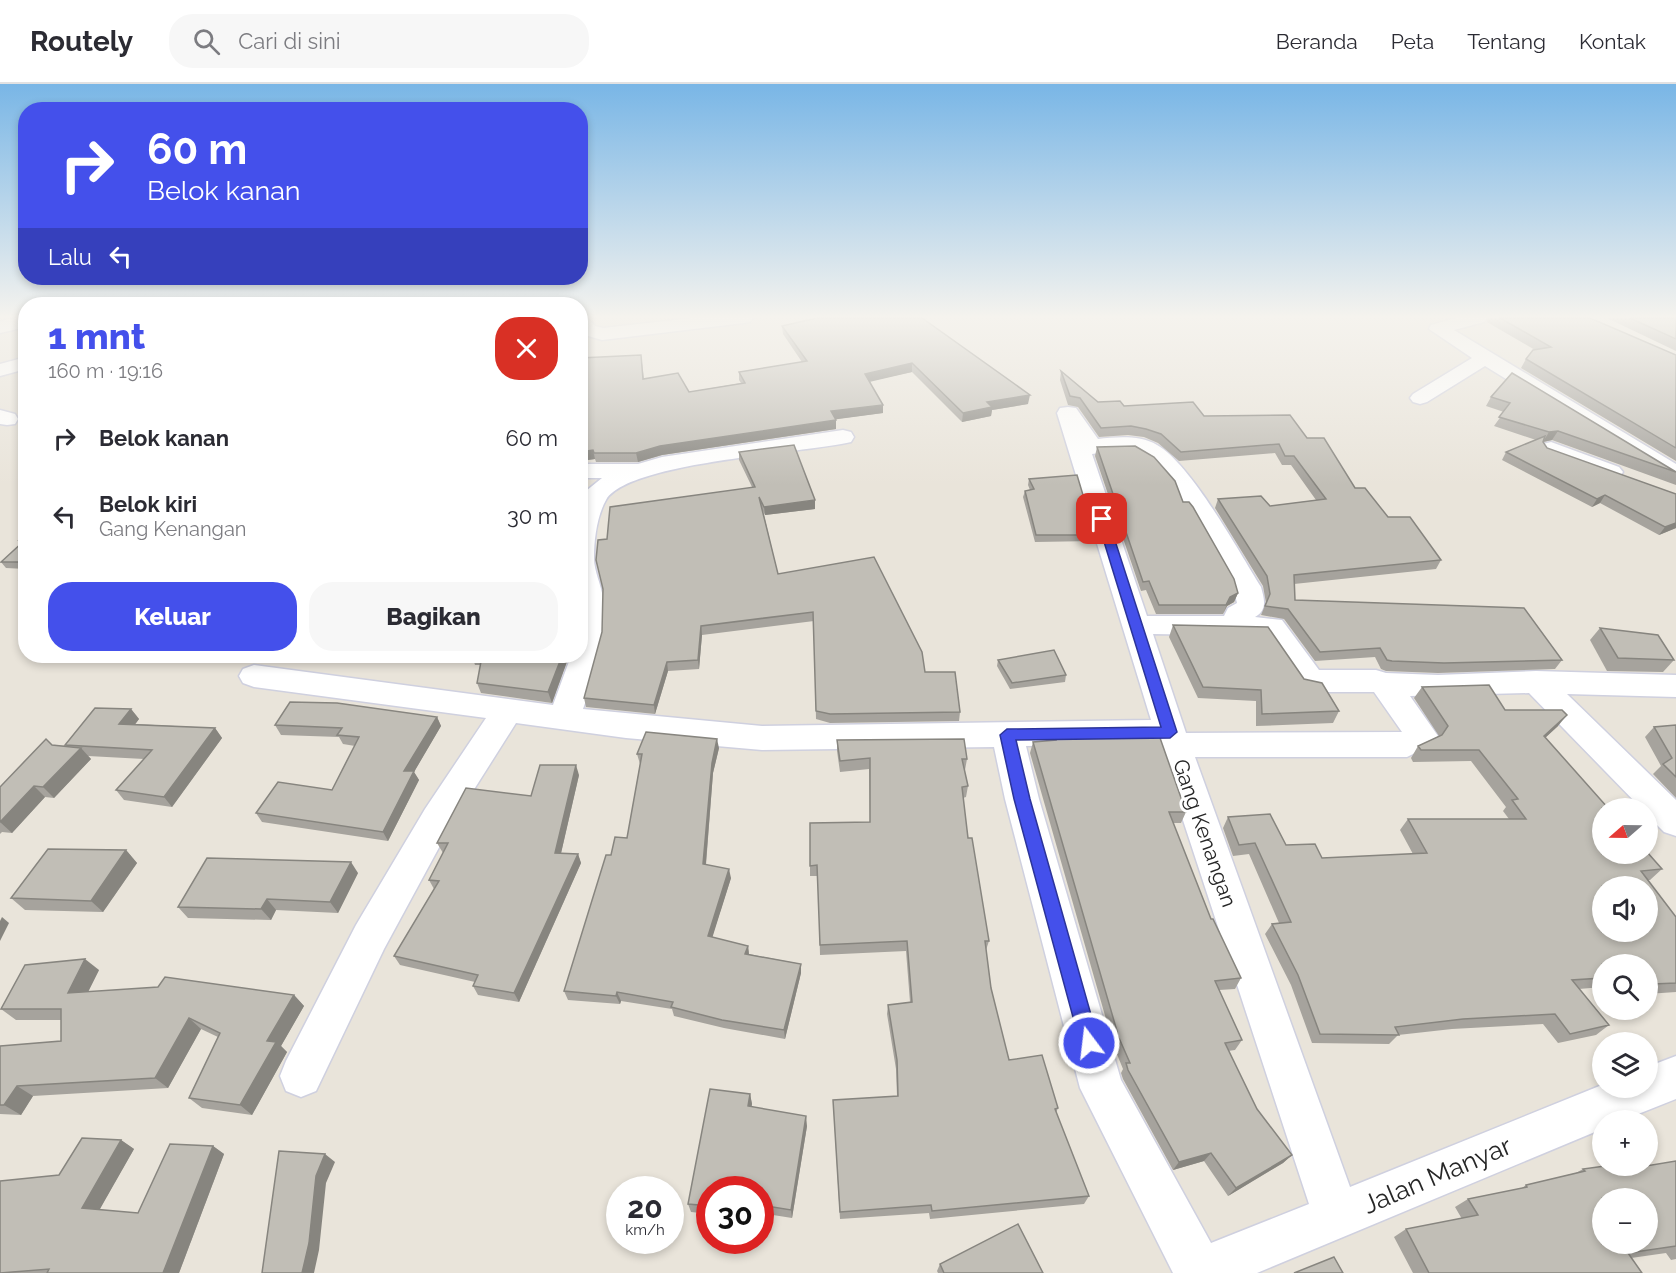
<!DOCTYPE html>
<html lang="id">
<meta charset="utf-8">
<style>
:root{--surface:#fff;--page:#f7f7f7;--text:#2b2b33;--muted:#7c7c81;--line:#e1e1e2;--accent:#4450eb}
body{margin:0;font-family:Raleway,sans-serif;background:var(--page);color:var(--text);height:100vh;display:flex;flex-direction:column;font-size:22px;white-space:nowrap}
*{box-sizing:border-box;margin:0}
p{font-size:20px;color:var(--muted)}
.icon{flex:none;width:33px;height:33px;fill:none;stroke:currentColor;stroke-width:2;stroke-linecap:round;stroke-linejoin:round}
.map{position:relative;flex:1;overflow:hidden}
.panel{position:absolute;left:18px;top:213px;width:570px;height:366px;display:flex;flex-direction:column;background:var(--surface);border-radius:24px;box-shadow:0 3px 9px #0003}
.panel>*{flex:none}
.top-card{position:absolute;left:18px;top:18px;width:570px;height:183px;border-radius:24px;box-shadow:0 3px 9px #0003;background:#4450eb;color:#fff;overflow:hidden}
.needle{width:39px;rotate:250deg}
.fabs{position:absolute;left:1592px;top:714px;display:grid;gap:12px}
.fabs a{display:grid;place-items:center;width:66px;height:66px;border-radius:50%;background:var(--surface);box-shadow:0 3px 9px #0003;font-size:30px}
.speed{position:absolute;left:606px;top:1092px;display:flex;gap:12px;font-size:30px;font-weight:700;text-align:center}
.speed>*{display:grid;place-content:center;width:78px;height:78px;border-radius:50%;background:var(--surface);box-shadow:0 3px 9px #0003;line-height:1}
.speed small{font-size:15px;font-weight:400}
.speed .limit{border:9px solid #d22;background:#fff;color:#111}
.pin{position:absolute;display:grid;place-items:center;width:51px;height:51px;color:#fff;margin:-26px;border-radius:12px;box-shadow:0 3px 9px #0006}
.me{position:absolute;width:66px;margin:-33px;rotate:345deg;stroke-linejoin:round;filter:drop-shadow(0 0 4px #0008)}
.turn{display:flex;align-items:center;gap:21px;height:126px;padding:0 30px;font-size:27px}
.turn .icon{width:78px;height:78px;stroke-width:2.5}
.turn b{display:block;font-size:42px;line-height:51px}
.then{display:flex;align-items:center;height:57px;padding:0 30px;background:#0003;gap:12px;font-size:22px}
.round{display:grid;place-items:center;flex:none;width:63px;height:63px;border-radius:24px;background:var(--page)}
.summary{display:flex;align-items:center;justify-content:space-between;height:102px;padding:0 30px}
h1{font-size:36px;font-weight:800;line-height:45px;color:var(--accent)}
.button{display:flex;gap:12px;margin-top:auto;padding:12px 30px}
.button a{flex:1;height:69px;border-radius:24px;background:var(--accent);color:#fff;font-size:24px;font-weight:800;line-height:69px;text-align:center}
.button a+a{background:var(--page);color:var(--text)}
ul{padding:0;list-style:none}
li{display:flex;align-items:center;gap:18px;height:78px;padding:0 30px}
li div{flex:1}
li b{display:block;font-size:22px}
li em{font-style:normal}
header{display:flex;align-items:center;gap:36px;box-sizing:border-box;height:84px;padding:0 30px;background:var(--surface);border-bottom:2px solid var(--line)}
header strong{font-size:28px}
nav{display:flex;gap:33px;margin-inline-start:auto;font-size:21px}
.search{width:420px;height:54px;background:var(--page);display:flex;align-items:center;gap:15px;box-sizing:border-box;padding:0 21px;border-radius:24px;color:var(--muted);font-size:22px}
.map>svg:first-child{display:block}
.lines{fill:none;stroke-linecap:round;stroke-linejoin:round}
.street-casing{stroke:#cfd0df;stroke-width:3}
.street{fill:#fff;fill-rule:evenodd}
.wall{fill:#a6a39d}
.shaded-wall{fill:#87857f}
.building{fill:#c1beb6;stroke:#87857f;stroke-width:1.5;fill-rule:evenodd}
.route{fill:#4450eb;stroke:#2c3499;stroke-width:1.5}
.labels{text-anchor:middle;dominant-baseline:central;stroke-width:6;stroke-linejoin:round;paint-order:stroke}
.street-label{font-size:21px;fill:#272727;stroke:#fff}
.near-street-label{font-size:26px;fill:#272727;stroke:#fff}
</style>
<header>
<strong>Routely</strong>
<div class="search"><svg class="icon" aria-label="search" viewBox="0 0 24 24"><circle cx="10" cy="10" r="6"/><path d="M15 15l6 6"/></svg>Cari di sini</div>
<nav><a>Beranda</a><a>Peta</a><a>Tentang</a><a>Kontak</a></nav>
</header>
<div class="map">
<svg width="1676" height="1189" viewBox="0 0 1676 1189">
<rect width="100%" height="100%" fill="#e9e4da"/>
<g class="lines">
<g class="street-casing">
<g id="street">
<polygon points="14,234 26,234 26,243 0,249 0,237"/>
<polygon points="580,234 587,234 595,242 603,244 693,234 753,234 750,238 744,239 602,256 581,250"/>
<polygon points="1456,234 1487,234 1484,238 1454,246 1676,380 1676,397 1668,395 1485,282 1427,318 1420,320 1413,318 1410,314 1413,310 1472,274 1429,245 1431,241"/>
<polygon points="26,273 26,285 0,292 0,280"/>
<path d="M1068 323 1076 324 1098 355C1117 353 1140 351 1157 361 1191 380 1239 468 1261 503 1264 514 1268 526 1255 533L1282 536 1319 586H1376L1386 589 1438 591 1536 587 1676 591V613L1567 610 1676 716V752L1664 748 1647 731V724H1641L1529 609 1410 612 1438 652 1433 660 1407 673H1195L1350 1103 1602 1001V1004H1647V983L1676 972V1015L1623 1036H1602V1045L1257 1189H1173L1080 1004 1005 715 994 663 762 666 626 654 516 639 449 745 384 865 316 1007 301 1013 286 1007 280 992 286 977 356 841 425 725 486 634 254 603 243 599 239 592 243 585 254 581 553 621 571 572H580V419L586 407 602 394H580V380H638L662 373 843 346 851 348 854 353 851 358C805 369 627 378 606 416 597 432 594 455 594 474 594 487 601 500 603 514 607 553 596 588 583 625L762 642 1151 636 1057 329 1060 324ZM1113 367C1121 367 1132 366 1140 370 1173 388 1214 469 1233 503L1237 519 1228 524 1224 532H1147L1092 370ZM1153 550 1264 552 1300 605 1311 608H1374L1402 648 1186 649ZM1158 660 1309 1120 1211 1159 1121 996 1039 715 1026 662Z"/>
<polygon points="0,326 15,330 18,335 15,340 7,341 0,340"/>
<polygon points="1551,358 1619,383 1623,388 1619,393 1611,395 1543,370 1540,365 1543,360"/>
</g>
</g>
<use href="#street" class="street"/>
</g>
<g class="wall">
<polygon points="817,234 1028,320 992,326 991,332 962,338 912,288 870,297 883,329 836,335 836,345 662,371 638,378 596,378 595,375 580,377 580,274 641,271 644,295 689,308 741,299 739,296 739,288 802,278 783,250 782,242"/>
<polygon points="1488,234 1590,234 1676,271 1676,377 1521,284 1526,275 1535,266 1487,238"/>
<polygon points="1607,234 1676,234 1676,267"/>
<polygon points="1061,287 1098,318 1124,322 1204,332 1307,354 1355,404 1388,433 1441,476 1436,485 1294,500 1295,516 1562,576 1555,585 1438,589 1386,587 1381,585 1375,573 1315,577 1284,535 1261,531 1266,519 1263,502 1215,424 1218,415 1270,422 1316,416 1291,381 1282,381 1275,369 1179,377 1158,359 1144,353 1128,351 1099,353 1078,323 1068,321 1060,296"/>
<polygon points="1512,289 1676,388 1676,401 1552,356 1543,358 1547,364 1676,410 1676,444 1659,451 1600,419 1592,423 1502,376 1506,368 1536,356 1494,342 1504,328 1486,322 1491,313"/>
<polygon points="1097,363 1183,418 1238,509 1234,518 1227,522 1223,530 1156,530 1146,506 1141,507 1095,372"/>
<polygon points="739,368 815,425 765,431 763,427 778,490 925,588 960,628 959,637 830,639 816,635 814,537 702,551 699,585 668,587 655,630 586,623 584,614 602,548 607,455 752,403 739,376"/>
<polygon points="1029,395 1095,451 1094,457 1035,458 1023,413 1025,407 1030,406 1028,401"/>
<polygon points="26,449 26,485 6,484 1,478 21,459 19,456"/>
<polygon points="1173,541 1304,595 1339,627 1333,639 1256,642 1256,617 1198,614 1169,553"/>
<polygon points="1600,544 1674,576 1663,588 1607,587 1590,556"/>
<polygon points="472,572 569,572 552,619 481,609 477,599 481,581 475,581"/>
<polygon points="998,576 1066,591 1065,598 1010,605 997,582"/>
<polygon points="1422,603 1505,626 1558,642 1545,654 1662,785 1650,796 1647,796 1676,833 1676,908 1647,910 1647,880 1602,880 1602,903 1579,905 1609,941 1596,951 1558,959 1543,940 1452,945 1398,951 1389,960 1312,959 1291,901 1265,850 1272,840 1279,839 1249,770 1233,772 1223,744 1228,733 1286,761 1322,774 1413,770 1400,746 1408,735 1509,735 1503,727 1506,723 1471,677 1413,678 1411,674 1418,662 1439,652 1414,614"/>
<polygon points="131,625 139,635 135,640 215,644 222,654 172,723 124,716 116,706 144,675 88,672 91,675 54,714 45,713 12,749 2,748 0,750 0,703 52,661 66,662"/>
<polygon points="437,633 441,642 414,688 419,696 388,757 262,738 256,729 332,706 355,662 343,660 339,653 281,651 275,641"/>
<polygon points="1676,641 1676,714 1653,690 1661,682 1645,653 1654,643"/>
<polygon points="1055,653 1186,728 1181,739 1173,739 1211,835 1241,894 1235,905 1219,906 1242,956 1235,966 1228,967 1257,1025 1292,1071 1283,1079 1228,1112 1204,1077 1173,1086 1123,995 1121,989 1123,985 1114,963 1030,669 1033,658 1054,656"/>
<polygon points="837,656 967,675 965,686 964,686 968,702 966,713 963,714 968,754 989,857 986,866 991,904 1009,976 1058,1024 1056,1029 1089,1112 1084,1120 930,1135 929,1129 840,1135 833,1016 897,1012 896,985 887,930 888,921 910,918 906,867 820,871 818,792 810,792 810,739 870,738 869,685 840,688 837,667"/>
<polygon points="719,664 713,689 706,781 731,794 712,853 748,862 749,870 801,880 801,889 785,955 724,944 674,932 672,925 621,917 620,920 568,916 564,907 611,771 627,754 640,680 637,670"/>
<polygon points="579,691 561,769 578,770 581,779 519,918 478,911 473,902 475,898 400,881 394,872 434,805 429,796 443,769 437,759 531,712"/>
<polygon points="126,766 137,779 103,828 25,826 11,814"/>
<polygon points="358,789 338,829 276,826 271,836 188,834 178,823"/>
<polygon points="99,886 88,908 294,911 304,922 281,962 287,968 252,1031 202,1024 189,1014 218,953 201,945 168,1004 33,1012 21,1031 0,1030 0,962 61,957 61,936 16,936 1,925"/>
<polygon points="750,1010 752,1020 751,1023 807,1042 792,1134 760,1129 760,1106 710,1106 710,1130 691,1128 688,1120"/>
<polygon points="121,1056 134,1065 99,1126 138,1129 213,1062 224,1070 179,1189 0,1189 59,1091"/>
<polygon points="1676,1077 1676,1175 1671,1176 1666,1169 1631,1174 1642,1189 1413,1189 1394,1153 1406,1145 1462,1135 1455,1123 1468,1115 1522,1104 1526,1101 1576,1089 1583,1085 1622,1086"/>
<polygon points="940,1180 1043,1189 938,1189 937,1187"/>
</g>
<g class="shaded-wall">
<polygon points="912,279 912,288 865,299 865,290"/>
<polygon points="1030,311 1028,320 992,326 991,332 962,338 963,329 987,318"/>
<polygon points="883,321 883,329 831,336 831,327"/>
<polygon points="836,336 836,345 662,371 638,378 636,369 660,362"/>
<polygon points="1558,347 1552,356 1543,358 1549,348"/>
<polygon points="593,366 595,375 580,377 580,368"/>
<polygon points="1605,411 1600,419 1592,423 1597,415"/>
<polygon points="815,416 815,425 765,431 764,423"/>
<polygon points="1676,439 1676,444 1659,451 1665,443"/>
<polygon points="1238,509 1234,518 1227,522 1223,530 1230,513"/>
<polygon points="701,542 702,551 699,585 698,576"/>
<polygon points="562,572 569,572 552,619 548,608"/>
<polygon points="667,578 668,587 655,630 654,621"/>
<polygon points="131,625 139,635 128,650 119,640"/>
<polygon points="1567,631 1558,642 1534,664 1544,652"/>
<polygon points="437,633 441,642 414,688 419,696 388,757 383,748 404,687"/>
<polygon points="215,644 222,654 172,723 164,713"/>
<polygon points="717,655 719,664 713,689 705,790 703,780 712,679"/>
<polygon points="81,664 91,675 54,714 43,703"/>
<polygon points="576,681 579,691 559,778 555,769"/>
<polygon points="34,702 45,713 12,749 0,738"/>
<polygon points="126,766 137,779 103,828 91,817"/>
<polygon points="578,770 581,779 519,918 514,909"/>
<polygon points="351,778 358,789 338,829 330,818"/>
<polygon points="729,785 731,794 710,861 708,852"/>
<polygon points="267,815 276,826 271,836 261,825"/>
<polygon points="2,833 9,839 0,857 0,837"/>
<polygon points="748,862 749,871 745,870"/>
<polygon points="85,875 99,886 82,920 68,909"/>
<polygon points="801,880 801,889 785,955 784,946"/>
<polygon points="617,908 621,917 620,920 616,912"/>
<polygon points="294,911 304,922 281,962 287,968 252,1031 240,1021 267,957"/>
<polygon points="189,934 201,945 168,1004 155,994"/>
<polygon points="17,1002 33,1012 21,1031 4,1021"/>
<polygon points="750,1010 752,1020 750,1032 748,1022"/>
<polygon points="806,1032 807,1042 792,1134 791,1126"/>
<polygon points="121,1056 134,1065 96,1132 82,1124"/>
<polygon points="213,1062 224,1070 179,1189 163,1189"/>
<polygon points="1211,1069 1204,1077 1173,1086 1179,1078"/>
<polygon points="325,1070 335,1078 326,1099 319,1166 314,1189 302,1189 316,1092"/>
<polygon points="1292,1071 1283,1079 1228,1112 1236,1104"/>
</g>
<g class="building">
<polygon points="817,234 922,234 1030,311 987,318 992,323 963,329 912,279 865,290 883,321 831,327 836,336 660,362 636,369 594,369 593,366 580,368 580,274 641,271 643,295 678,289 689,308 745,299 739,288 807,277 782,242"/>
<polygon points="1500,234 1590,234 1676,271 1676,364 1526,275 1533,266 1551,263"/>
<polygon points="1630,234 1676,234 1676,255"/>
<polygon points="1061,287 1098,318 1120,317 1124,322 1193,318 1204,332 1290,331 1307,354 1324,354 1355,404 1365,404 1388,433 1410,433 1441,476 1294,491 1295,516 1524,524 1562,576 1444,579 1392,577 1387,576 1380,564 1320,568 1288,525 1265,522 1270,510 1267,492 1218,415 1261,412 1270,422 1326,415 1294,372 1285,372 1279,360 1181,368 1161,350 1146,345 1131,342 1101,344 1080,314 1070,312"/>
<polygon points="1512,289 1676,388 1558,347 1549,348 1499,333 1510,319 1491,313"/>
<polygon points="1545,352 1543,358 1547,364 1676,410 1676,439 1665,443 1605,411 1597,415 1506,368"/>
<polygon points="794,361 815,416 764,423 759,413 778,490 874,473 922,568 925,588 955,588 960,628 830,630 816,627 813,528 701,542 698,576 667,578 654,621 584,614 602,548 603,505 596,476 598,456 607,455 610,423 755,403 739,368"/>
<polygon points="1135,362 1154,373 1175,397 1183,418 1189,418 1193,423 1234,495 1238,509 1230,513 1226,521 1159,521 1149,497 1143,498 1097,363"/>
<polygon points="1077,391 1095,451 1036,451 1025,407 1034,405 1029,395"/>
<polygon points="26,449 26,478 1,478 25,456 19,456"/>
<polygon points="1173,541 1268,543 1304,595 1322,599 1339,627 1262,630 1261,606 1203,603"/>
<polygon points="1600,544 1658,551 1674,576 1618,574"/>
<polygon points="1054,566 1066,591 1012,599 998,576"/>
<polygon points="482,572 562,572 548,608 477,599"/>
<path d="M1489 601 1505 626H1562L1567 631 1544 652 1608 724H1602V770H1647V768L1662 785 1641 787 1676 833V899L1653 900 1647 892V880H1602V894L1572 896 1609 941 1570 950 1555 930 1463 935 1395 943 1399 951 1320 950 1298 891 1272 840 1291 838 1255 759 1239 761 1228 733 1270 730 1286 761 1315 760 1322 774 1427 769 1408 735H1526L1512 716 1518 715 1479 666H1421L1418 662 1442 651 1448 642 1422 603ZM1602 802H1647V848H1602Z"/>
<polygon points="290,618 337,619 437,633 404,687 414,687 383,748 256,729 278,698 332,706 359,653 337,651 342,644 275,641"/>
<polygon points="95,624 131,625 119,640 215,644 164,713 116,706 152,666 65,661"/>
<polygon points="1676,641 1676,693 1663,680 1672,674 1654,643"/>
<polygon points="646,648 717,655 712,679 703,780 729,785 708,852 748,862 745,870 801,880 784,946 722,936 671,923 673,918 617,908 616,912 564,907 606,771 611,771 615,753 627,754 642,670 637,670"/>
<polygon points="1159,651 1186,728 1169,728 1211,835 1213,835 1241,894 1215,897 1242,956 1225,959 1257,1025 1292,1071 1236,1104 1211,1069 1179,1078 1128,986 1126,979 1130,979 1119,954 1033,658 1056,656 1055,653"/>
<polygon points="46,655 52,661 81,664 43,703 34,702 0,738 0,703"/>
<polygon points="964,655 967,675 962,675 968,702 962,703 968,754 972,754 989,857 985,857 991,904 1009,976 1042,971 1058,1024 1055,1025 1089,1112 932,1127 931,1121 840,1128 833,1016 898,1012 897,976 888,921 912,918 907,857 820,861 817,781 810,782 810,739 870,738 870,674 840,677 837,656"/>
<polygon points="540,681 576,681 555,769 578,770 514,909 473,902 478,891 394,872 439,797 429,796 448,759 437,759 466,704 531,712"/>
<polygon points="48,765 126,766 91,817 11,814"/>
<polygon points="207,774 351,778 330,818 267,815 261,825 178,823"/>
<polygon points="85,875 68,909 158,903 165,893 294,911 267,957 276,958 240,1021 189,1014 220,949 189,934 155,994 17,1002 4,1021 0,1021 0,962 61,957 61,925 1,925 25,881"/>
<polygon points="710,1005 750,1010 748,1022 806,1032 791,1126 760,1121 760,1106 710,1106 710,1122 688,1120"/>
<polygon points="82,1054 121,1056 82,1124 138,1129 170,1060 213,1062 163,1189 47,1189 49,1185 0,1189 0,1097 59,1091"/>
<polygon points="279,1067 325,1070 316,1092 309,1159 302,1189 262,1189"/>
<path d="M1676 1077V1162L1628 1169 1642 1189H1429L1406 1145 1478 1131 1468 1115 1527 1103 1526 1101 1585 1087 1583 1085 1605 1082H1619L1622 1086ZM1602 1114H1647V1160H1602Z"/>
<polygon points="1018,1140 1043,1189 944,1189 940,1180"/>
<polygon points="1334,1173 1343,1189 1294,1189"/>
</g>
<linearGradient id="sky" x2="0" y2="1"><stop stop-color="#79b6e6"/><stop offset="0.58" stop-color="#f5f3ee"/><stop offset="1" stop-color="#f5f3ee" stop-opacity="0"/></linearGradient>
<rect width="1676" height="401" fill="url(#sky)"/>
<polygon class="route" points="1102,432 1108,435 1177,648 1170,654 1016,656 1030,715 1099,959 1096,966 1089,969 1083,966 1080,959 1014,715 1000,651 1007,645 1161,643 1097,435"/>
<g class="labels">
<g class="street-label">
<text transform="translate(1205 749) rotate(71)">Gang Kenangan</text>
</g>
<g class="near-street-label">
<text transform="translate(1437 1091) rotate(-23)">Jalan Manyar</text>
</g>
</g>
</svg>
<div class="fabs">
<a><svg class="needle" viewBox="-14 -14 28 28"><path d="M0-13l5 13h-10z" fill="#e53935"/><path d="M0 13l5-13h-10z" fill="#7c7c81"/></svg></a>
<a><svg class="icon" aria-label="sound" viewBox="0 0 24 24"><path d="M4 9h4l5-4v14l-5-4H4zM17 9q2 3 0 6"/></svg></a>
<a><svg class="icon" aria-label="search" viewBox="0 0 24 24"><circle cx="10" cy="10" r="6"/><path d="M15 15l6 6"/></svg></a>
<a><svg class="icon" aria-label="layers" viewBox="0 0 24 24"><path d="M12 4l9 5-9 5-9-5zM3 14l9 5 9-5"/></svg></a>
<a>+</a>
<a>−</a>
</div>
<div class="speed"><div>20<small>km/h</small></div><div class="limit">30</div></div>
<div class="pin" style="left:1102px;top:435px;background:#d93025"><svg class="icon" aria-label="arrive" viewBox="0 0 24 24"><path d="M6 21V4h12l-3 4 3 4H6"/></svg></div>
<svg class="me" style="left:1089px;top:959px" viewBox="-20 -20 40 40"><circle r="17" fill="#4450eb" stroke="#fff" stroke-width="3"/><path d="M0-11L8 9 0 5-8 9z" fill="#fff"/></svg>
<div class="top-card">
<div class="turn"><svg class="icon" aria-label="right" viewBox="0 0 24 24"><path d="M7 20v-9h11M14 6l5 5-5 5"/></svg><div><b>60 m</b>Belok kanan</div></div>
<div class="then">Lalu<svg class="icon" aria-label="left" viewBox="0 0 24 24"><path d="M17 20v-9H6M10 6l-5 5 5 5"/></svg></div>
</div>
<section class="panel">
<div class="summary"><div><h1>1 mnt</h1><p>160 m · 19:16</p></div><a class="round" style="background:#d93025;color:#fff"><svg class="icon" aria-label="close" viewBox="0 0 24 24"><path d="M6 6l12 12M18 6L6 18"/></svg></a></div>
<ul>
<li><svg class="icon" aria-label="right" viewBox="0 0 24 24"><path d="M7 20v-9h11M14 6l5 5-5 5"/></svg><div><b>Belok kanan</b></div><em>60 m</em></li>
<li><svg class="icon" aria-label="left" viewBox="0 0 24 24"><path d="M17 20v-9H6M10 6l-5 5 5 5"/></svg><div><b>Belok kiri</b><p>Gang Kenangan</p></div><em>30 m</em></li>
</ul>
<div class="button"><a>Keluar</a><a>Bagikan</a></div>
</section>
</div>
